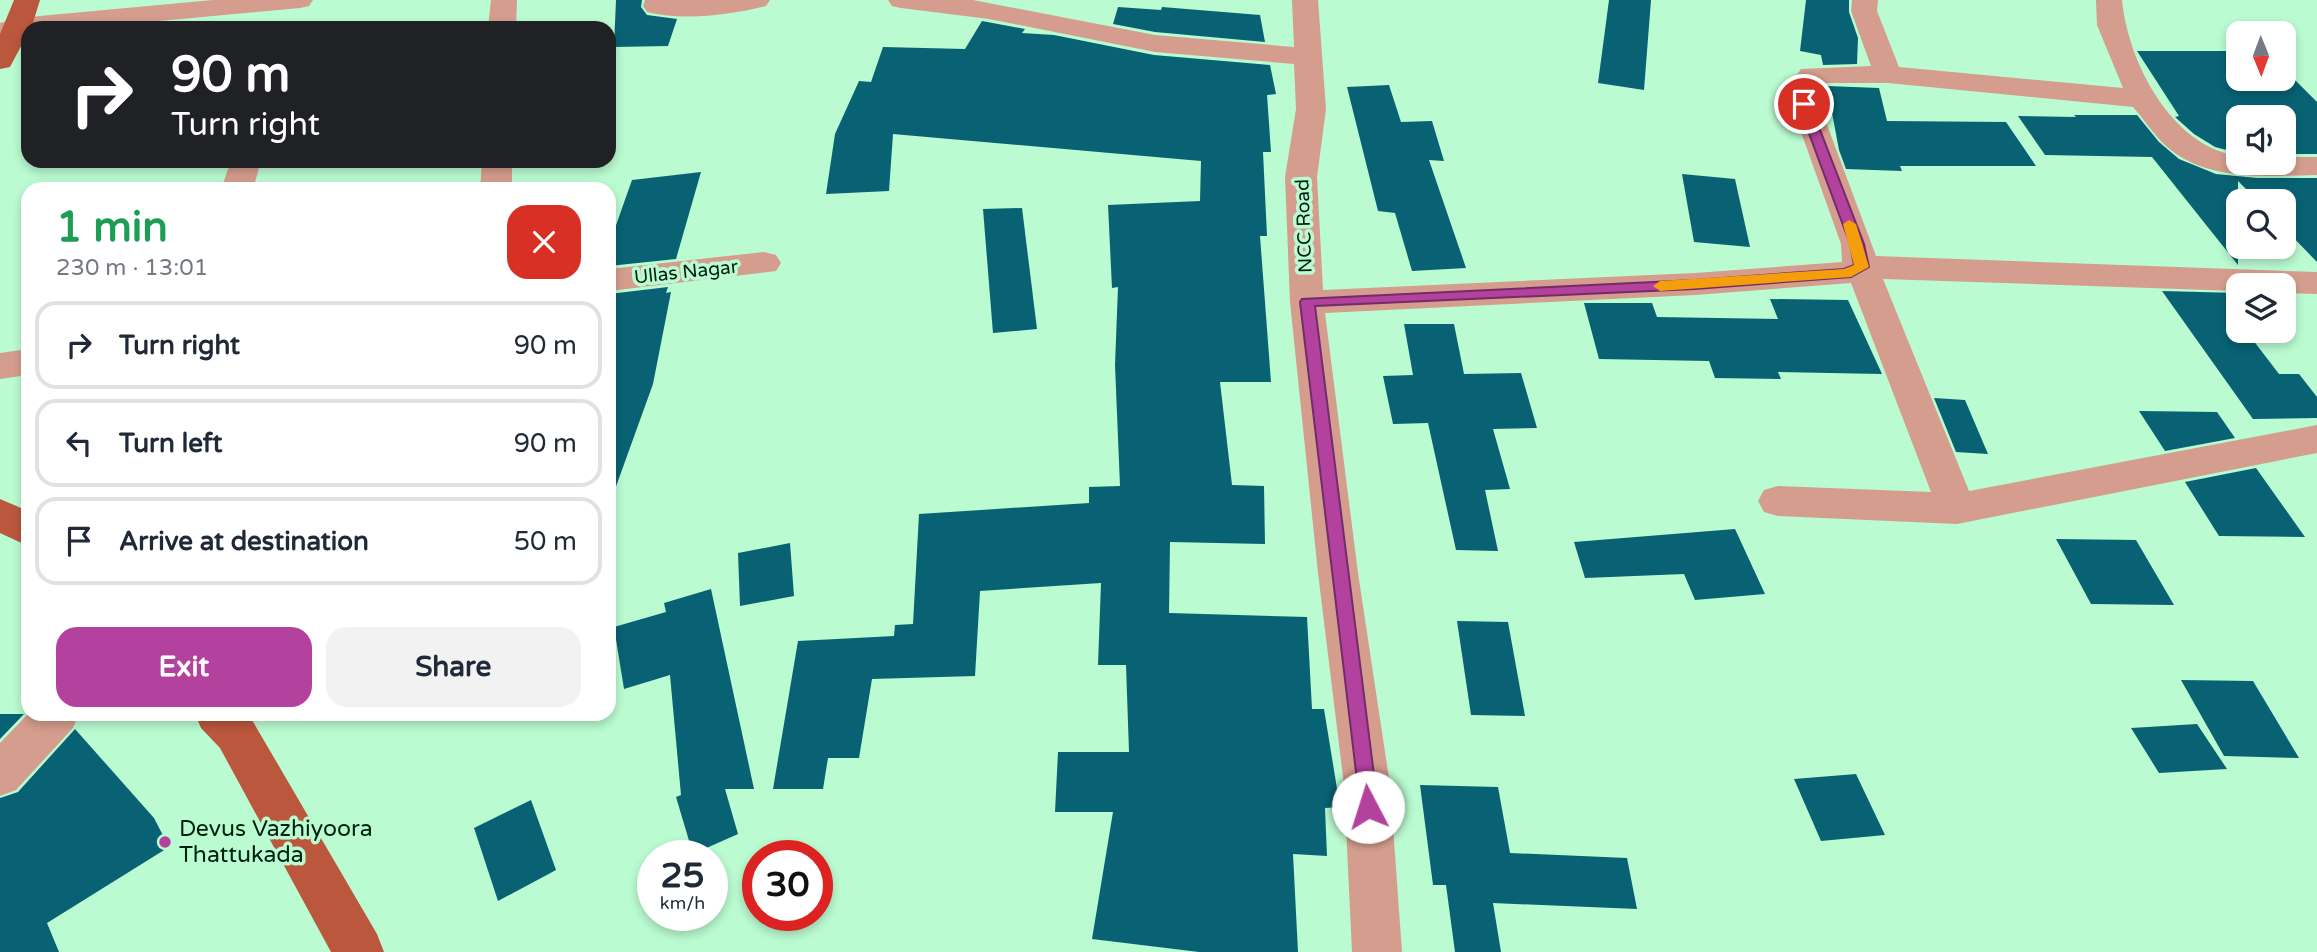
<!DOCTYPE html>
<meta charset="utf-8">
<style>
:root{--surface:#fff;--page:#f2f2f3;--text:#1f2937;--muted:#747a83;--line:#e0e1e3;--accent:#b3429e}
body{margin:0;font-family:"Varela Round",sans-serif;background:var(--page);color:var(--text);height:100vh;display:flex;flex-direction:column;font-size:26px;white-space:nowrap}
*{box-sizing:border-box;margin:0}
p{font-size:23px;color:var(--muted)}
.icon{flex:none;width:38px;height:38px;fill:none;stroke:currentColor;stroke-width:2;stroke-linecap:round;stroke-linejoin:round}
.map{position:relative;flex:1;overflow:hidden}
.drawer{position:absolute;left:21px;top:182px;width:595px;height:539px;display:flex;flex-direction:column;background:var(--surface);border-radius:21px;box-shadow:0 4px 10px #0003}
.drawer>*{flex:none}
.guide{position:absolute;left:21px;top:21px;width:595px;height:147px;border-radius:21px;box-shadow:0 4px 10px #0003;background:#202124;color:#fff;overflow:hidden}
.needle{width:46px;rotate:179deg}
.fabs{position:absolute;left:2226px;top:21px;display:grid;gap:14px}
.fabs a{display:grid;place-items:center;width:70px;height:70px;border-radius:14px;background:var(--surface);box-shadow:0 4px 10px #0003;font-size:35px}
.speed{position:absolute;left:637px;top:840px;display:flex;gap:14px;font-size:35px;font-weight:700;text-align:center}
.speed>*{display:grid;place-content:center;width:91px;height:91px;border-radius:50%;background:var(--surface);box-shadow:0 4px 10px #0003;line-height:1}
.speed small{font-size:18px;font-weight:400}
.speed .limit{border:10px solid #d22;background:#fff;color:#111}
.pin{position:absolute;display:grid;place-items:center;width:60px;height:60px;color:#fff;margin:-30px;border:4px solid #fff;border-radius:50%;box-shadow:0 2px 7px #0007}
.me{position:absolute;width:77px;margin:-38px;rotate:355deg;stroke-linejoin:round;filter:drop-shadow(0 0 5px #0008)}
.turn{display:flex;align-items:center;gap:24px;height:147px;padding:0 35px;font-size:32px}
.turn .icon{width:91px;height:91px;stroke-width:2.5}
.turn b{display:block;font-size:49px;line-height:60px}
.round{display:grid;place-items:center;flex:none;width:74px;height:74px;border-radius:21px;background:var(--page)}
.head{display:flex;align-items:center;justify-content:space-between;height:119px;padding:0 35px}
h1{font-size:42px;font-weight:700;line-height:52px;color:#1e9e55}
.button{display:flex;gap:14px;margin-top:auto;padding:14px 35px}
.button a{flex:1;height:80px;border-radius:21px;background:var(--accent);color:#fff;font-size:28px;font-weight:700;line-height:80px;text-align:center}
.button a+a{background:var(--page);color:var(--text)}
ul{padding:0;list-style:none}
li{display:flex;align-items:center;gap:21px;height:88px;margin:0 14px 10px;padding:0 21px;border:4px solid var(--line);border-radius:21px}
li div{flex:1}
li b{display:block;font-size:26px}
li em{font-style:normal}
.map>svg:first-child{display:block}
.building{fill:#086273}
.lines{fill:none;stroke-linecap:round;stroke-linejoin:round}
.minor{fill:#d59d8d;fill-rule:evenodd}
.major{fill:#bb573d;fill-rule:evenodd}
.route{fill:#b3429e;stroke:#742b67;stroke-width:2}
.slow{fill:#f59e0b}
.poi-dot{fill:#b3429e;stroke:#bafbd1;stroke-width:2.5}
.labels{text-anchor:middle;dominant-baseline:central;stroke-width:7;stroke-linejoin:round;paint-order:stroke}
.street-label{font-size:19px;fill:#00210f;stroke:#bafbd1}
.near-poi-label{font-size:23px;fill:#00210f;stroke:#bafbd1;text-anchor:start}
</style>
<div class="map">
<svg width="2317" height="952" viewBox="0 0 2317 952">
<rect width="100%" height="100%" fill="#bafbd1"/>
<g class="building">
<polygon points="616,0 642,0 641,7 647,15 677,19 668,46 614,47"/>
<polygon points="1609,0 1651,0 1644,90 1598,83"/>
<polygon points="1806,0 1849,0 1849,12 1858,38 1857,64 1823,65 1821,55 1800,51"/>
<polygon points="1118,7 1161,10 1162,7 1260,15 1265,42 1155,32 1113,24"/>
<polygon points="982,21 1025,29 1022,33 1054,35 1154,55 1270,65 1276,94 1267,95 1271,152 1263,152 1267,236 1260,236 1271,382 1220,382 1232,485 1264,486 1265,544 1170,542 1169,613 1307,617 1312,709 1324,709 1340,807 1325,808 1327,856 1293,854 1298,952 1199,952 1092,939 1113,812 1055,812 1058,752 1129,752 1126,665 1098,665 1101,583 980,591 975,676 872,679 859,758 828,758 823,789 773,789 798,641 894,636 895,625 913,624 919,514 1089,503 1089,487 1120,486 1115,365 1118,287 1112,288 1108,205 1200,201 1201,161 893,134 889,191 826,194 835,134 859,81 871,82 883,47 965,49"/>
<polygon points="2137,51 2238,51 2238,79 2284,79 2284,69 2317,102 2317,154 2284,154 2284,117 2238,117 2238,153 2215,147 2194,134 2175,117 2179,116"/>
<polygon points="1389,85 1401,122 1432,121 1444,161 1429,160 1466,268 1412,271 1395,213 1378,211 1347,87"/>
<polygon points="1827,86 1879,88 1887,121 2006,122 2036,166 1900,166 1902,171 1846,169 1839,150"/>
<polygon points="2074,115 2137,115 2159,142 2179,159 2216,174 2257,178 2317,178 2317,262 2284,228 2284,201 2258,201 2238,181 2238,265 2152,157 2045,155 2018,116 2076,117"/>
<polygon points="701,172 676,259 609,266 609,245 632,180"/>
<polygon points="1682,174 1735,179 1750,247 1694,242"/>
<polygon points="1022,208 1037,329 993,333 983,209"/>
<polygon points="668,287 666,293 671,292 653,384 614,492 609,491 609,294"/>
<polygon points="2162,291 2238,293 2238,331 2246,331 2279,374 2299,374 2317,397 2317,418 2253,419"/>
<polygon points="1770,299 1848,300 1882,374 1778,372 1781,379 1715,378 1709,361 1599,359 1584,303 1652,303 1657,317 1778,319"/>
<polygon points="1404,324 1454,324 1464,374 1521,373 1537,428 1493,429 1510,489 1485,490 1498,551 1456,550 1428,423 1393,424 1383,376 1413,375"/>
<polygon points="1934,398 1965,400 1988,454 1956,452"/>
<polygon points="2139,411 2217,412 2235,438 2165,451"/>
<polygon points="2256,468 2305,537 2219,536 2185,482"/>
<polygon points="1735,529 1765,594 1695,600 1684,574 1585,578 1574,542"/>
<polygon points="2056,539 2136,540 2174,605 2091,604"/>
<polygon points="790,543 794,596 740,606 738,553"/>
<polygon points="711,589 754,789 725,789 738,834 693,854 676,797 681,795 670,675 624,689 614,627 666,612 664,603"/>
<polygon points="1457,621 1508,622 1525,716 1471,715"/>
<polygon points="2181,680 2253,681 2299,758 2224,756"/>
<polygon points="0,714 24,714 0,739"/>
<polygon points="2197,724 2227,769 2159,773 2131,728"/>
<polygon points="75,729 154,818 169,847 47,923 59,952 0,952 0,798 18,792"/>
<polygon points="1856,774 1885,835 1821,841 1794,779"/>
<polygon points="1420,785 1498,787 1510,853 1627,858 1637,909 1493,903 1501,952 1455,952 1446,885 1433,885"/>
<polygon points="531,800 556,870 498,901 474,828"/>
</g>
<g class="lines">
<g class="minor">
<polygon points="213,0 313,0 309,6 300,8 84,28 28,28 28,33 0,41 0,23 18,18"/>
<polygon points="491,0 517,0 516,28 488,28"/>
<path d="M645 0H770L766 6C730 15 683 21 647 12L643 6Z"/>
<path d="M888 0H973L1155 35 1294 47 1292 0H1318L1326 109 1317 177 1323 290 1695 273 1842 262 1841 244 1786 90 1801 69 1871 66 1851 11 1852 0H1878L1877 11 1899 67 2123 88 2097 25 2096 0H2122C2128 62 2171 146 2238 156V163H2284V157H2317V175C2266 176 2205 182 2165 145 2153 134 2144 119 2133 107L1888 83H1819L1814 90 1876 256 2317 272V294L2284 293V285H2238V291L1883 279 1969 491 2317 425V453L1957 524 1778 516 1764 512 1758 501 1764 490 1778 486 1931 492 1851 283 1695 295 1325 313 1358 573 1390 785 1402 952H1352L1344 785 1318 573 1290 302 1285 177 1296 109 1294 64 1155 52 989 19 901 8 892 6Z"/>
<polygon points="231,161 261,161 253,189 221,189"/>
<polygon points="482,161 512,161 512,189 480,189"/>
<polygon points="764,252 776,255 781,263 776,271 609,291 609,269"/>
<polygon points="28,349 28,375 0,379 0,353"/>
<polygon points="28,714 79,714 73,728 16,790 0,796 0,743"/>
</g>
<g class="major">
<polygon points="14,0 40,0 32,26 28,28 28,33 10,67 0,69 0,34"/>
<polygon points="0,499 28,511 28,546 0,533"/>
<polygon points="195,714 246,714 252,720 377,934 384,952 331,952 220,748 201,728"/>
</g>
</g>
<polygon class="route" points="1804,100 1810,104 1864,244 1869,267 1851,277 1695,289 1315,306 1378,807 1375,814 1368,816 1361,814 1300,302 1302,299 1695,280 1844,269 1854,265 1850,244 1798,104"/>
<polygon class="slow" points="1849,220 1856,224 1869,267 1851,277 1660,291 1653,286 1660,281 1844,269 1854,265 1843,224"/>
<circle class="poi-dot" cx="165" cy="842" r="7"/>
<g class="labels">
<g class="street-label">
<text transform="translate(1304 226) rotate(-92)">NCC Road</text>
<text transform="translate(686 272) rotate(-6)">Ullas Nagar</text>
</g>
<g class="near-poi-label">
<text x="179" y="829">Devus Vazhiyoora<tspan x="179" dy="26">Thattukada</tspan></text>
</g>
</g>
</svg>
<div class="fabs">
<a><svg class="needle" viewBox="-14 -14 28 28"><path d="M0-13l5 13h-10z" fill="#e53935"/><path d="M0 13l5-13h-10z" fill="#747a83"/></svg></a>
<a><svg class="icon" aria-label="sound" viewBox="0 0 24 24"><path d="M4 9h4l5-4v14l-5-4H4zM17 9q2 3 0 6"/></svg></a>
<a><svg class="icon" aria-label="search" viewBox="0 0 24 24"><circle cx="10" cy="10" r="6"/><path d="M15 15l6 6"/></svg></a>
<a><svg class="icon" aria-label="layers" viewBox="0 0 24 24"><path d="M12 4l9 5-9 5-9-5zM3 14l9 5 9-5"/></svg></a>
</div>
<div class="speed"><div>25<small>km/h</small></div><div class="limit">30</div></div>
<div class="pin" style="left:1804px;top:104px;background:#d93025"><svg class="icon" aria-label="arrive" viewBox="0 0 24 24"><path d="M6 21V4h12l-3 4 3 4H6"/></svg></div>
<svg class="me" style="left:1368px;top:807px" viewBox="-20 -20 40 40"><circle r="19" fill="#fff"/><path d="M0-13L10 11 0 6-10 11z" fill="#b3429e"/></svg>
<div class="guide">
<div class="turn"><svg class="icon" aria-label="right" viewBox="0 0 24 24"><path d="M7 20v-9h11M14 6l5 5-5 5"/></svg><div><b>90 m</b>Turn right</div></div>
</div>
<section class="drawer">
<div class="head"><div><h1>1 min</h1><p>230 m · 13:01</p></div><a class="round" style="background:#d93025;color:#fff"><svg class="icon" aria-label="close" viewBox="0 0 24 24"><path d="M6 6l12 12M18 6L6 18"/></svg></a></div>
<ul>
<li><svg class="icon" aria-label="right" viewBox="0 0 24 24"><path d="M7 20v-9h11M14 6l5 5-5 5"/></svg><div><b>Turn right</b></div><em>90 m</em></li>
<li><svg class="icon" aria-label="left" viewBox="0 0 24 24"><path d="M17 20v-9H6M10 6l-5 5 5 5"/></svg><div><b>Turn left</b></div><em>90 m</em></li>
<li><svg class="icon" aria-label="arrive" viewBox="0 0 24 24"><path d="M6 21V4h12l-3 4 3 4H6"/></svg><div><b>Arrive at destination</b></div><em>50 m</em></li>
</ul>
<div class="button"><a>Exit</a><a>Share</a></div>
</section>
</div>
